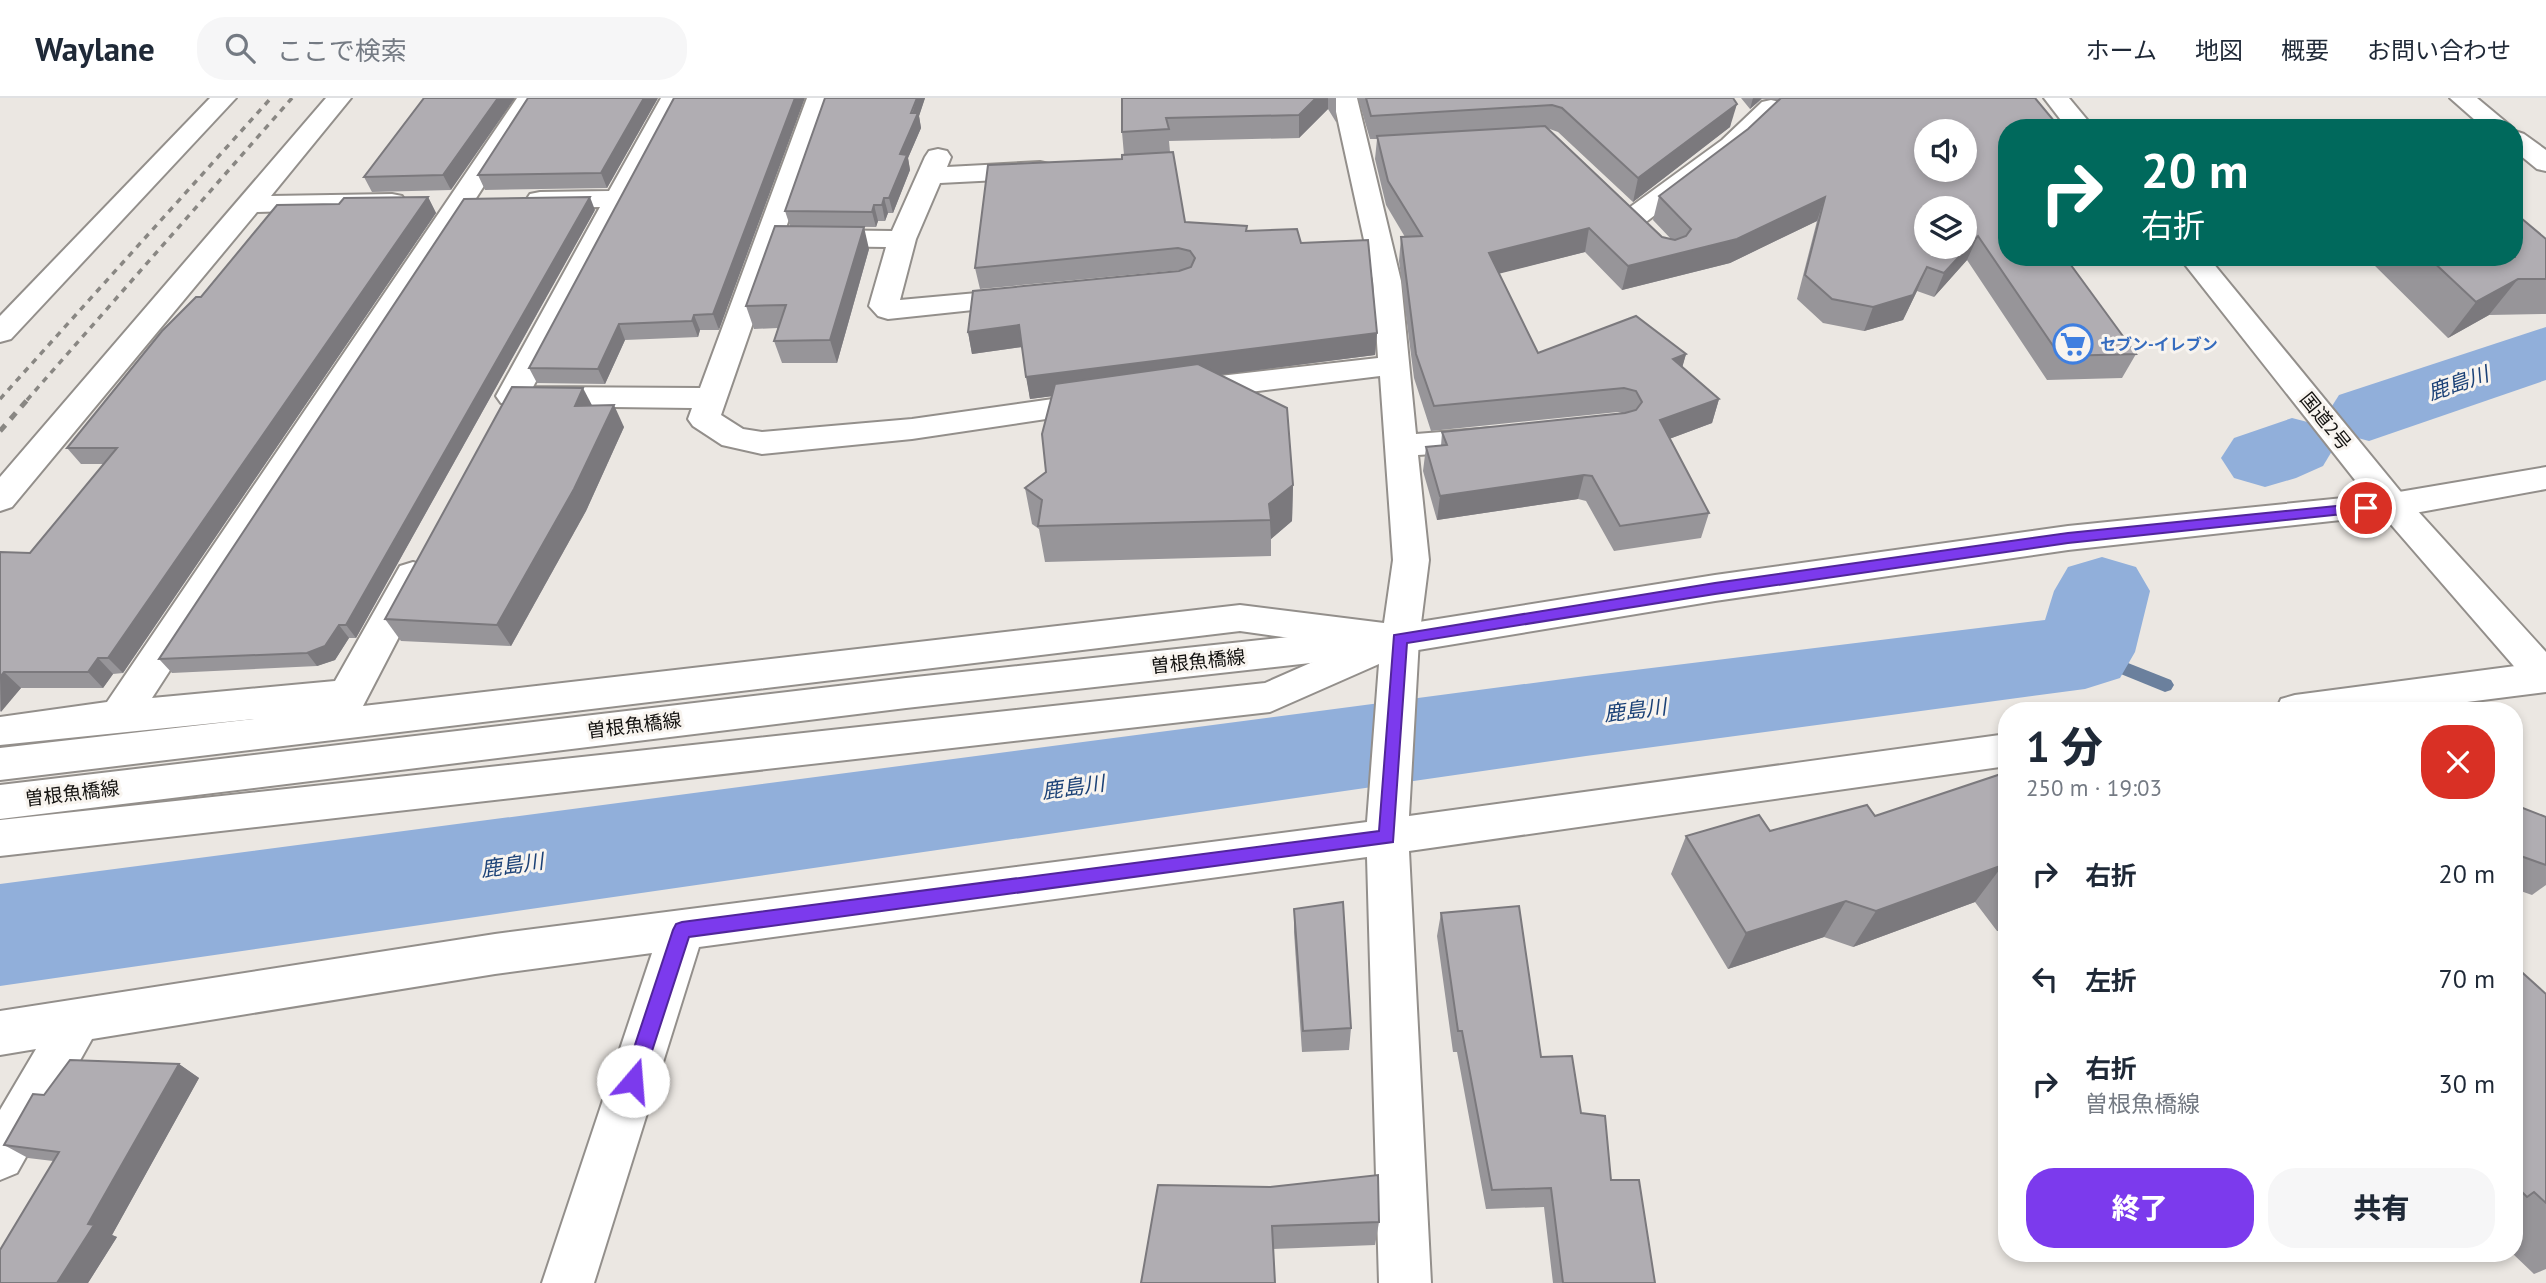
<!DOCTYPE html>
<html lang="ja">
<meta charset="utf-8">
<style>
:root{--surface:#fff;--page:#f6f6f7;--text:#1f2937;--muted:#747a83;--line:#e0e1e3;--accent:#7c3aed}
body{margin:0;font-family:"PT Sans","Noto Sans JP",sans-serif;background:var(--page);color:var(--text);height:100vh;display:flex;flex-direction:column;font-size:26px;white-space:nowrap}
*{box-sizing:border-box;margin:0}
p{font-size:23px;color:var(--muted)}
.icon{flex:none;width:38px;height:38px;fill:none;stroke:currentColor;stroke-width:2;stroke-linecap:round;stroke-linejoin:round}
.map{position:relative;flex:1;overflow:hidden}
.details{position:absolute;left:1998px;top:604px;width:525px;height:560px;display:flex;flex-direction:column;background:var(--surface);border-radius:28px;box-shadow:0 4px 10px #0003}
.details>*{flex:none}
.hud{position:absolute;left:1998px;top:21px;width:525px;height:147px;border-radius:28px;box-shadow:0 4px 10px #0003;background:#00695c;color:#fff;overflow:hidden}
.buttons{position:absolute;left:1914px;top:21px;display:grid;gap:14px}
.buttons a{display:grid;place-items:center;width:63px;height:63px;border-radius:50%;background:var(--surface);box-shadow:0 4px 10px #0003;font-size:35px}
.pin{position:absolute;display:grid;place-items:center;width:60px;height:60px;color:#fff;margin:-30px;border:4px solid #fff;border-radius:50%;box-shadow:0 2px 7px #0007}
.me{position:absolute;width:77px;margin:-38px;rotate:18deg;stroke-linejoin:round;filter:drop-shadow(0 0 5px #0008)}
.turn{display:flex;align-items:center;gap:24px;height:147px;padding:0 28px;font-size:32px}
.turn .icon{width:91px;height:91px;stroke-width:2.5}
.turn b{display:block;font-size:49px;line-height:60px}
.round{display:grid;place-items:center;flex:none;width:74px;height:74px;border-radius:28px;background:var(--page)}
.overview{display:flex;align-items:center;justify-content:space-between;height:119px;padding:0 28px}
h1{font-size:42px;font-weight:800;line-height:52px}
.action{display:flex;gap:14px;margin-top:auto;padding:14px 28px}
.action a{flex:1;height:80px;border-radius:28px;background:var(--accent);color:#fff;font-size:28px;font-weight:800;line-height:80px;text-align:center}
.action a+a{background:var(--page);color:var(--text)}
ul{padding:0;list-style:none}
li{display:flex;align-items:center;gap:21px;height:105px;padding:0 28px}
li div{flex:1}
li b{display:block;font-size:26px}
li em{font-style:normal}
header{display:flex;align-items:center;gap:42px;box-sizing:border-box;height:98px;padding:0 35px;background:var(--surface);border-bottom:2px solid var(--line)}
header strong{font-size:33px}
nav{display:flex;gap:38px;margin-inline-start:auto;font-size:24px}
.search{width:490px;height:63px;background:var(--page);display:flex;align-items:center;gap:18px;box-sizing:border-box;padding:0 24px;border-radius:28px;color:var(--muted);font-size:26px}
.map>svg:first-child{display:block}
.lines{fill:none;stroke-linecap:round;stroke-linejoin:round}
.stream{fill:#6b809d;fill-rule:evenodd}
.river{fill:#91afda;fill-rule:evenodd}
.minor-casing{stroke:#938f8b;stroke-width:4}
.tertiary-casing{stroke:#938f8b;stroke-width:4}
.secondary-casing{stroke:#938f8b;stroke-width:4}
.trunk-casing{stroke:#938f8b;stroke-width:4}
.minor{fill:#fff;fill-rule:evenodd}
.tertiary{fill:#fff;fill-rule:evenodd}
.secondary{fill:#fff;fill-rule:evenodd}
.trunk{fill:#fff;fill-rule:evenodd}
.rail-far1{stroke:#898783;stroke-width:3.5;stroke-dasharray:6 6;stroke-linecap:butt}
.rail{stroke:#898783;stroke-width:5;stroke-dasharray:8 8;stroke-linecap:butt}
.wall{fill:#979599}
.shaded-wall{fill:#7b797d}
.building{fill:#b0adb2;stroke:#7b797d;stroke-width:2;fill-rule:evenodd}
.route{fill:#7c3aed;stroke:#51269a;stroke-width:2}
.labels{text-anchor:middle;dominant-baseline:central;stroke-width:6;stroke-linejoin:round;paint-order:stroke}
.far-shop-label{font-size:16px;font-weight:bold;fill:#366cbe;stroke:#f8f4ef;text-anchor:start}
.street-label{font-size:19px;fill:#131210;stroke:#f8f4ef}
.water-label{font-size:21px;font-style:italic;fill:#1c4277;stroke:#f8f4ef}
</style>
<header>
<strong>Waylane</strong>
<div class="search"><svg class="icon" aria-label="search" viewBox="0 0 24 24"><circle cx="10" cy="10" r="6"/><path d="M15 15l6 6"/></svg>ここで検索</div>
<nav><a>ホーム</a><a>地図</a><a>概要</a><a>お問い合わせ</a></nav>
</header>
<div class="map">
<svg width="2546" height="1185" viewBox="0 0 2546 1185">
<rect width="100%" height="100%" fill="#ebe7e2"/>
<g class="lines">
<polygon class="stream" points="2085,548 2171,582 2174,587 2171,592 2165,594 2079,559 2076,554"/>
<g class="river">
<polygon points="2546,229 2546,282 2369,343 2339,335 2327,316 2339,297"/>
<polygon points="2292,320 2323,328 2335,348 2323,368 2296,380 2265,389 2234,380 2221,360 2234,340"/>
<polygon points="2102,459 2136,469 2150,493 2135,554 2120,580 2085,591 1586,658 0,888 0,786 1586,578 2045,522 2054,493 2068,469"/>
</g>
<g class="minor-casing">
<g id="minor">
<polygon points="210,0 236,0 11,241 0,244 0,218"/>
<polygon points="326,0 351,0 271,98 392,96 402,98 406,104 402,110 257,114 12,409 0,413 0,379"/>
<polygon points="517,0 541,0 152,600 335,583 400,468 413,464 426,468 431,477 363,608 1240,507 1384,525 1393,462 1380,278 1185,302 1174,299 1169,292 1174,285 1185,282 1378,260 1373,183 1333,0 1357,0 1401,183 1416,336 1492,330 1504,334 1508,341 1504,348 1492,352 1418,357 1429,462 1419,541 1409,718 2007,636 2007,668 1409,753 1431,1185 1379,1185 1367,759 699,849 594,1185 542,1185 652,855 495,876 92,941 17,1075 0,1082 0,1012 36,951 0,957 0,913 495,836 1367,724 1379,566 1270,614 0,758 0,722 1265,585 1349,548 1240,533 0,682 0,650 254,621 0,647 0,619 107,604"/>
<path d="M661 0H685L533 289 700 290 807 0H831L721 317 743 331 762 334 912 321 1102 294 1113 297 1118 304 1113 311 912 341 762 356 722 347 693 328 688 321 692 310 535 308C523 305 513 308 501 305L496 298 600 109 540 110 530 108 526 102 530 96 540 94 609 93Z"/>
<polygon points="2450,0 2477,0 2513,30 2484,30"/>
<polygon points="1771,2 1780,4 1783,9 1740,52 1642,127 1622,127 1618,121 1622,115 1722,42 1762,4"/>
<polygon points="2515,33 2524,36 2546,52 2546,73 2537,71 2515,53"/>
<polygon points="938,51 947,53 951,59 947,69 1040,64 1049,66 1053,72 1049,78 1040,80 940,85 916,141 900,202 1021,191 1031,194 1036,200 1031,206 888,221 878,218 869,208 886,149 813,148 803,146 799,140 803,134 813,132 892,133 925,59 929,53"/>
<polygon points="2546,564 2546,594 2404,612 2276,612 2281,601 2295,597"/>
</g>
</g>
<g class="tertiary-casing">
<polygon id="tertiary" points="2546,369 2546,391 2393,419 2381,415 2376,407 2381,399 2393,395"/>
</g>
<g class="secondary-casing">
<polygon id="secondary" points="2393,395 2405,399 2410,407 2405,415 2068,452 1715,503 1400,555 906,610 0,721 0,687 906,580 1400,527 1715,477 2068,428"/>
</g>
<g class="trunk-casing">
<g id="trunk">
<polygon points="2044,0 2069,0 2094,30 2067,30"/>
<polygon points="2179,159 2208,159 2405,399 2546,554 2546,594 2532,589 2381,415"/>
</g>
</g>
<use href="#minor" class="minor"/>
<use href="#tertiary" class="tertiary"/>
<use href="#secondary" class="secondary"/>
<use href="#trunk" class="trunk"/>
<g class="rail-far1">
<polyline points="0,301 271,0"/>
<polyline points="27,302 292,0"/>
</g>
<polyline class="rail" points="0,333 29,300"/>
</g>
<g class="wall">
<polygon points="424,0 451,92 372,94 364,79"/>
<polygon points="658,0 607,90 485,92 478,77"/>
<polygon points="674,0 719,232 700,232 698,239 625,242 605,286 537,285 529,270"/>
<polygon points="825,0 925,0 919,18 921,30 908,60 910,72 893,115 888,115 885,123 878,123 876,129 790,128 785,113"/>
<polygon points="1122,0 1336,0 1336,24 1328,11 1299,40 1169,43 1170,54 1185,124 1247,133 1301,145 1377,235 1375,257 1219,277 1293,387 1292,423 1271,441 1271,458 1045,464 1039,431 1032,426 1025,390 1046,374 1052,298 1030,301 1022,249 972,256 968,234 1181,172 980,191 975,170 1122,61 1124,57 1122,34"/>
<polygon points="1358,0 1733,0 1730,29 1633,104 1558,34 1547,30 1662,139 1671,141 1653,122 1659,98 1748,31 1778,2 1762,1 1750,11 1741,0 2035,0 2007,159 2136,256 2122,280 2047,282 1967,162 1934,199 1917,193 1903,222 1864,233 1823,225 1797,201 1817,123 1730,165 1622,192 1585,154 1499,175 1538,255 1686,256 1682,269 1719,301 1712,325 1669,341 1709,415 1701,440 1614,453 1586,403 1578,401 1437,422 1423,373 1426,349 1441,348 1442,334 1622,315 1618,314 1431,333 1414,280 1399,163 1401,139 1405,139 1386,107 1375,61 1377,41 1370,41"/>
<polygon points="428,99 436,115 123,575 113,576 103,590 21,590 0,614 0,454 30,455 104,366 81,366 67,350 201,199 339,106"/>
<polygon points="595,112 356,540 349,540 335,562 317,568 172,575 159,561"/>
<polygon points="2546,141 2546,216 2489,217 2448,240 2371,164 2372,162 2370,159 2515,159"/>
<polygon points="869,151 837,265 782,265 774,243 778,230 754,231 746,208"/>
<polygon points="592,308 624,329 586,413 511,548 401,543 385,521"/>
<polygon points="2007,674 2007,829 1997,833 1975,804 1853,849 1824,839 1728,871 1671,776 1686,738 1770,733 1875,718"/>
<polygon points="2515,707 2546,719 2546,787 2532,797 2515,791"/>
<polygon points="1294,811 1351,930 1349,952 1302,954 1294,834"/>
<polygon points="1441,815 1581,1015 1655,1185 1553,1185 1544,1109 1486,1111 1457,954 1453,954 1437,838"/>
<polygon points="2515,868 2546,896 2546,1171 2534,1176 2512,1155 2515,1155"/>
<polygon points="179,966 199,980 112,1137 117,1139 88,1185 53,1063 28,1060 4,1047 44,997"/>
<polygon points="1158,1087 1379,1124 1375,1147 1273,1151"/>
</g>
<g class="shaded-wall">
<polygon points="498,0 515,0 451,92 443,77"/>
<polygon points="644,0 658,0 607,90 601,75"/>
<polygon points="795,0 805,0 719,232 713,216"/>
<polygon points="917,0 925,0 919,18 921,30 908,60 910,72 893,115 889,100 900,56"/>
<polygon points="1316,0 1328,0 1328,11 1299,40 1299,17"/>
<polygon points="1753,0 1762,0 1750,11"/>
<polygon points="1737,6 1730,29 1633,104 1638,80"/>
<polygon points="428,99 436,115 123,575 108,560"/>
<polygon points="590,99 595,112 356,540 346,527"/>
<polygon points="1825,99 1817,123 1730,165 1622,192 1628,168"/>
<polygon points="884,100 888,115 885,123 882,107"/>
<polygon points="874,107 878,123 876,129 872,114"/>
<polygon points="864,129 869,151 837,265 830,242"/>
<polygon points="1589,130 1585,154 1486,179 1489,155"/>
<polygon points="1978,138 1967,162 1934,199 1944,175"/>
<polygon points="1927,169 1917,193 1903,222 1864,233 1873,209"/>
<polygon points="2518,181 2489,217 2448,240 2476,204"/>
<polygon points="694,217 700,232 698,239 692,223"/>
<polygon points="619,226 625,242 605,286 598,271"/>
<polygon points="1019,227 1022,249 972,256 968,234"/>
<polygon points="1377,235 1375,257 1030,301 1026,279"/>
<polygon points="1686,256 1679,281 1673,261"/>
<polygon points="583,290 594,311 575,308"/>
<polygon points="1719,301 1712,325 1653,347 1660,322"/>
<polygon points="614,307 624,329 586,413 511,548 497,527"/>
<polygon points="1584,377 1578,401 1437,422 1440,398"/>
<polygon points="1293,387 1292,423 1271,441 1269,406"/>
<polygon points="339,527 349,540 335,562 317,568 307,555"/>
<polygon points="98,560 113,576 103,590 88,574"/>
<polygon points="4,574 21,590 1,614 0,579"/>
<polygon points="2003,767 1975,804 1853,849 1876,813"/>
<polygon points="1846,803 1824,839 1728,871 1746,835"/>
<polygon points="2007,820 2007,829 1997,833"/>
<polygon points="179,966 199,980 112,1137 117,1139 88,1185 57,1185 88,1126"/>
</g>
<g class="building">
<polygon points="424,0 498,0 443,77 364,79"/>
<polygon points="528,0 644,0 601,75 478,77"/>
<polygon points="674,0 795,0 713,216 694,217 692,223 619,226 598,271 529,270"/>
<polygon points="825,0 917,0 911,15 918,15 900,56 907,57 889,100 884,100 882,107 874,107 872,114 785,113"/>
<polygon points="1122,0 1316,0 1299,17 1166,20 1169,31 1122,34"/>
<polygon points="1366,0 1733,0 1737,6 1638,80 1562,10 1552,7 1371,18"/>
<path d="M1781 0H2035L2060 30H2007V159H2065L2136 256 2060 258 1978 138 1944 175 1927 169 1913 197 1873 209 1832 201 1805 177 1825 99 1737 141 1628 168 1589 130 1489 155 1538 255 1636 218 1686 256 1673 261 1719 301 1660 322 1709 415 1620 428 1592 378 1584 377 1440 398 1426 349 1447 347 1442 334 1625 315 1636 312 1642 304 1636 293 1624 290 1434 308 1416 256 1401 139 1422 138 1388 83 1377 38 1545 28 1662 139 1675 142 1686 138 1691 131 1659 98 1748 31ZM1927 33H1965V72H1927ZM1927 110H1965V149H1927Z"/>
<polygon points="1173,54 1185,124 1247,128 1246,133 1297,131 1301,145 1368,142 1377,235 1026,279 1019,227 968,234 973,193 1179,173 1191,169 1195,160 1190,153 1178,150 975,170 988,67 1122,61 1122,57"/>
<polygon points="428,99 108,560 98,560 88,574 4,574 0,579 0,454 30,455 117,350 67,350 162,233 196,199 201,199 277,107 339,106 344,100"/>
<polygon points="590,99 346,527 339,527 325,548 307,555 159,561 464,101"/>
<polygon points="2515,115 2546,141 2546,181 2518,181 2476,204 2428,159 2515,159"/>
<polygon points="775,128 864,129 830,242 774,243 786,207 746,208"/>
<polygon points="1198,266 1287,310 1293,387 1269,406 1271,422 1038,428 1042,402 1025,390 1046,374 1042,336 1055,286"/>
<polygon points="512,289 583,290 575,308 614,307 574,391 497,527 385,521"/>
<polygon points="2007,674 2007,773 2003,767 1876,813 1846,803 1746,835 1686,738 1759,717 1770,733 1867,707 1875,718"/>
<polygon points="2515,707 2546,719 2546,767 2515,756"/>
<polygon points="1343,804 1351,930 1303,933 1294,811"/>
<polygon points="1519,808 1541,959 1572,958 1581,1015 1605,1018 1611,1082 1639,1082 1655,1185 1563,1185 1551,1090 1492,1092 1462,933 1458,933 1441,815"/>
<polygon points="2515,868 2546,896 2546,1105 2534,1094 2527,1099 2515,1087"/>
<polygon points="70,962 179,966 88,1126 94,1127 57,1185 0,1185 0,1152 59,1054 4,1047 33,996 44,997"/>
<polygon points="1378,1077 1379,1124 1272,1128 1275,1185 1141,1185 1158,1087 1270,1089"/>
</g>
<polygon class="route" points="2366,405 2371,406 2371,413 2068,445 1715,496 1407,545 1393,744 689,839 640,990 633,992 626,990 623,983 673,832 676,826 682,824 1379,733 1394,537 1715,485 2068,435"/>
<defs>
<g id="supermarket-ring" transform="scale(2.0125)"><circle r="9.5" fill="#f8f4ef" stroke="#3f7fe0" stroke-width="1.5"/><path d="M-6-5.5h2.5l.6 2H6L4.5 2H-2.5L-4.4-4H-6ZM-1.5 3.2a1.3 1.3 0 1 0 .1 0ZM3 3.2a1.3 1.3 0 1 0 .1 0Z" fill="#3f7fe0"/></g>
</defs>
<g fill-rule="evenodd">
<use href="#supermarket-ring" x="2073" y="246"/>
</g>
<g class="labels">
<g class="far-shop-label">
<text x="2100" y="246">セブン-イレブン</text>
</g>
<g class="street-label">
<text transform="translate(2326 323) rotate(51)">国道2号</text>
<text transform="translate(1198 563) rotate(-6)">曽根魚橋線</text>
<text transform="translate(634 627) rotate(-7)">曽根魚橋線</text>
<text transform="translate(72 695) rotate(-7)">曽根魚橋線</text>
</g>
<g class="water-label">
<text transform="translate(2458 285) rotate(-19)">鹿島川</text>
<text transform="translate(1635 612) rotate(-7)">鹿島川</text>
<text transform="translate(1073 689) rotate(-8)">鹿島川</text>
<text transform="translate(512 767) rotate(-8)">鹿島川</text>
</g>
</g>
</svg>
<div class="buttons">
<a><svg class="icon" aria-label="sound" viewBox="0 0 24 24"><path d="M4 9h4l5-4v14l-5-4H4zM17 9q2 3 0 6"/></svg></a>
<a><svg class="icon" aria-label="layers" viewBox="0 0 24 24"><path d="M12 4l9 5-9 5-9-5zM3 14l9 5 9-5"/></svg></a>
</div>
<div class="pin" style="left:2366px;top:410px;background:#d93025"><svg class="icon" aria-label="arrive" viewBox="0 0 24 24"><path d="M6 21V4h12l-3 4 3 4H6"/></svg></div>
<svg class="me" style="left:633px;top:983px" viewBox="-20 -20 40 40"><circle r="19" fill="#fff"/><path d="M0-13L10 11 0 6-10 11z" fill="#7c3aed"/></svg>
<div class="hud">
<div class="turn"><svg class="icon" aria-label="right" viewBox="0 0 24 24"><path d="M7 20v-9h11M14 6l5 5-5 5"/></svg><div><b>20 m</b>右折</div></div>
</div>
<section class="details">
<div class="overview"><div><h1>1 分</h1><p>250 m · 19:03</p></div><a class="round" style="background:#d93025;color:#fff"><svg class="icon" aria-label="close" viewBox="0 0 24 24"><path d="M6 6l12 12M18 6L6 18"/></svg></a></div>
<ul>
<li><svg class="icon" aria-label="right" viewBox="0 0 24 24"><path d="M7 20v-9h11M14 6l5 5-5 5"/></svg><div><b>右折</b></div><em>20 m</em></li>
<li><svg class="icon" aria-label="left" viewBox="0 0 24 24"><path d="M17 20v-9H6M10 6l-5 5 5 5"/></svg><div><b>左折</b></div><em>70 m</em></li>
<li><svg class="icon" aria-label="right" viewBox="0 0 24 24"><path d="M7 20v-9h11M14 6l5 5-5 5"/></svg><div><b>右折</b><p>曽根魚橋線</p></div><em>30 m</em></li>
</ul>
<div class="action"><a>終了</a><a>共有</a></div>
</section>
</div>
